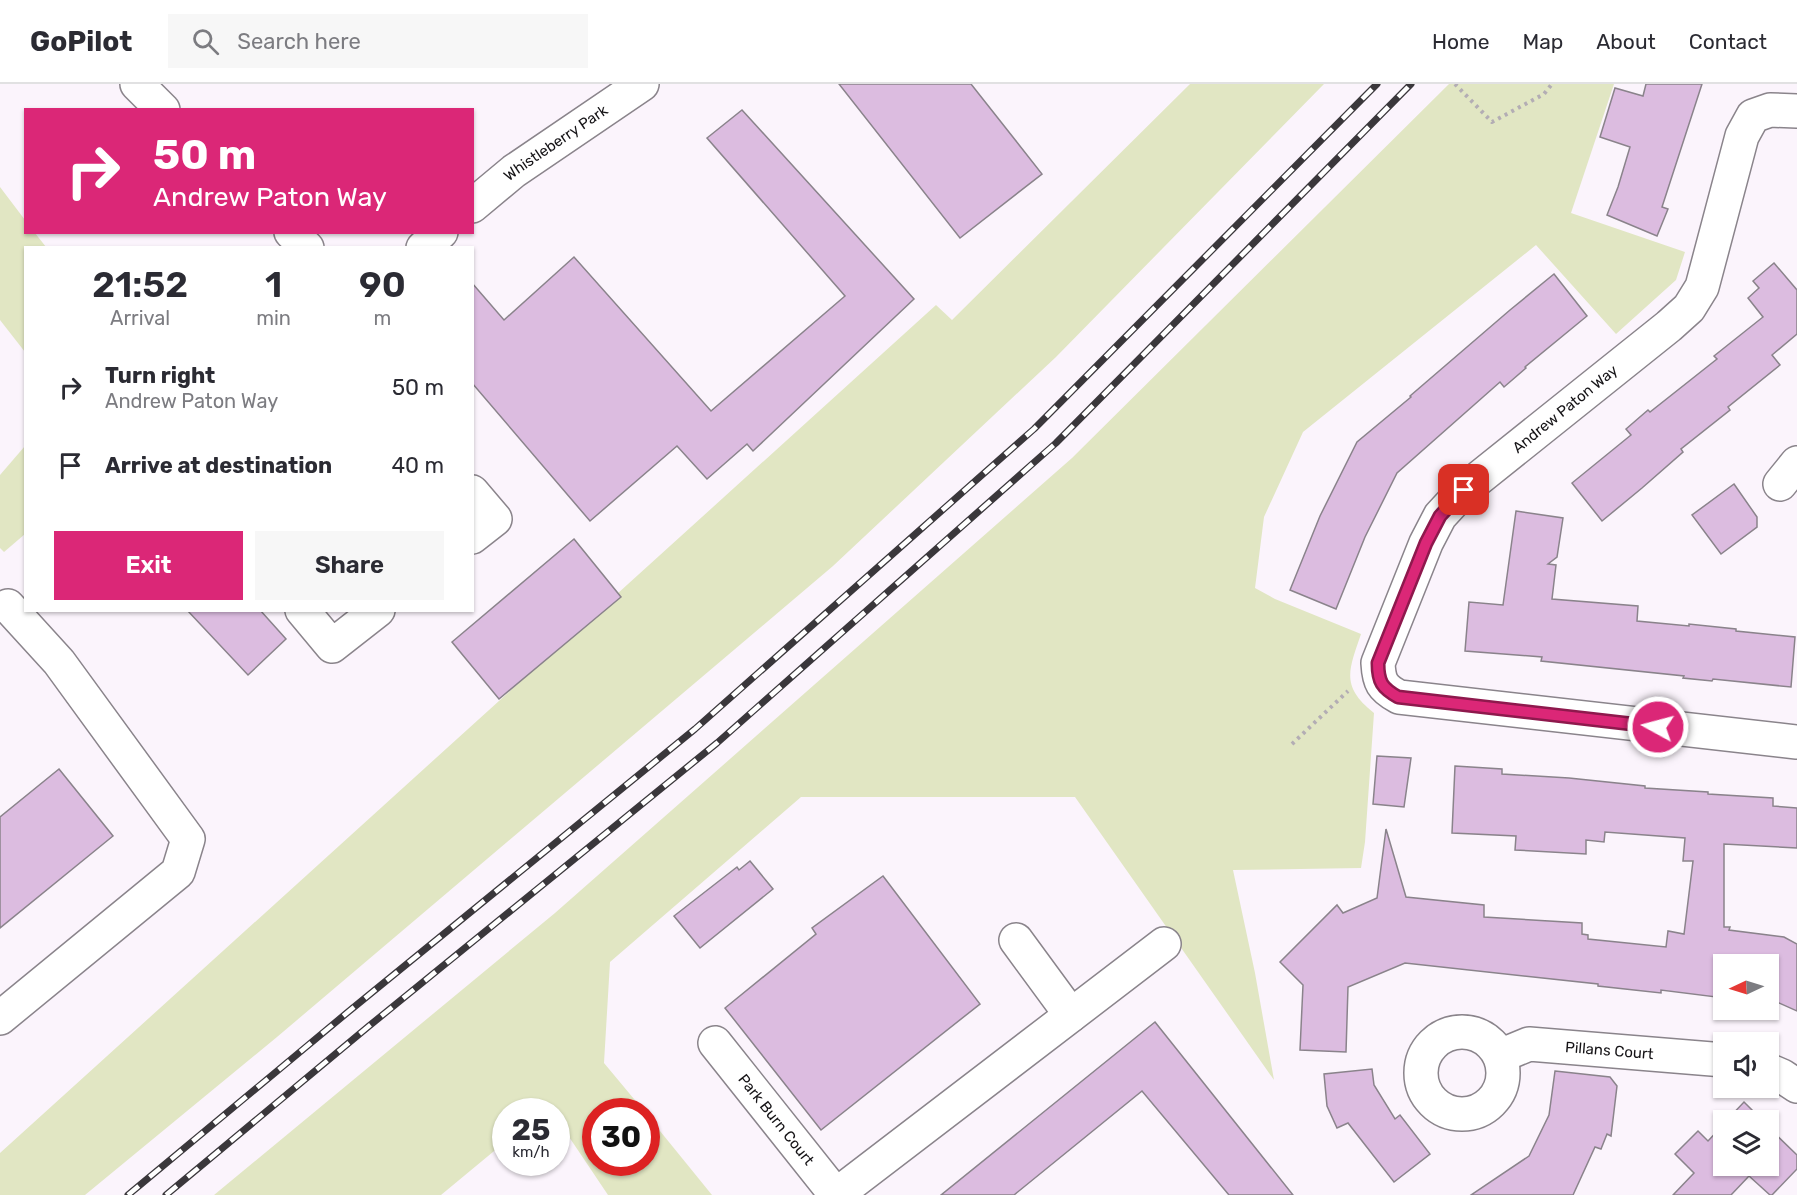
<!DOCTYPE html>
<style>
:root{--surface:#fff;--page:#f7f7f7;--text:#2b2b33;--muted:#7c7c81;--line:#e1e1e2;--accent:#db2777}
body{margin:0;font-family:Rubik,sans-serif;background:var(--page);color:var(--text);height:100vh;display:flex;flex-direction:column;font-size:22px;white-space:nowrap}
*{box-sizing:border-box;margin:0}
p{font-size:20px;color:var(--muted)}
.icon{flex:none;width:33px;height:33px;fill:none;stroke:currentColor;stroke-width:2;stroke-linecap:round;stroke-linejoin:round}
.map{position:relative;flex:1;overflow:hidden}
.sheet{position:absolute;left:24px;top:162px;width:450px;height:366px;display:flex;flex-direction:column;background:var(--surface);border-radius:0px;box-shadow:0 2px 4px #0004}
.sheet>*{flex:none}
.top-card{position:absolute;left:24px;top:24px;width:450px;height:126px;border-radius:0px;box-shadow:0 2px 4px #0004;background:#db2777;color:#fff;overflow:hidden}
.needle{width:39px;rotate:266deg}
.tools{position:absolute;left:1713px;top:870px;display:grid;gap:12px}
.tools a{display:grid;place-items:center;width:66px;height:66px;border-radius:0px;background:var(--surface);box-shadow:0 2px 4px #0004;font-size:30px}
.speed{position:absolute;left:492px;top:1014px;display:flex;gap:12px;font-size:30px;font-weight:700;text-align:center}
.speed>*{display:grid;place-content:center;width:78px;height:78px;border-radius:50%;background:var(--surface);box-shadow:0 2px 4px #0004;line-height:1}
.speed small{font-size:15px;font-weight:400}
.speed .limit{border:9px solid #d22;background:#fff;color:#111}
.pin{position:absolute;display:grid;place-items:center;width:51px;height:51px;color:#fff;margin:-26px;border-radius:12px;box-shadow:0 3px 9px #0006}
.me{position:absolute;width:66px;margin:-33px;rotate:277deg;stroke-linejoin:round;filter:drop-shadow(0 0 4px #0008)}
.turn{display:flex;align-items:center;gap:21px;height:126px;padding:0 30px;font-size:27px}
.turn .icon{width:78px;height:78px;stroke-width:2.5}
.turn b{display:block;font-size:42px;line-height:51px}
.eta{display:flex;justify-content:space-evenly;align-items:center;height:102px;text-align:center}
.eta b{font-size:36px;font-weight:600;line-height:42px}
.cta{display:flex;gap:12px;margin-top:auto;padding:12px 30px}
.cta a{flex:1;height:69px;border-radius:0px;background:var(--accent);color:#fff;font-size:24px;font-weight:600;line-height:69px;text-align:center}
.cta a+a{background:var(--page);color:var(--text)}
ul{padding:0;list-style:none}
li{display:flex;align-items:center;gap:18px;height:78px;padding:0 30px}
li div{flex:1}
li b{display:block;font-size:22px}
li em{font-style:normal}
header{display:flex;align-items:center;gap:36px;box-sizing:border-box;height:84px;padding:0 30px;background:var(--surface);border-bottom:2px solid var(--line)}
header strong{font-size:28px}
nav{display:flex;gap:33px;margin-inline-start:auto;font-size:21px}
.search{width:420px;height:54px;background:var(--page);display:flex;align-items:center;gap:15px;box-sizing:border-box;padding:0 21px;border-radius:0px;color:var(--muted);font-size:22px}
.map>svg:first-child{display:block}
.green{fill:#e1e6c3}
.building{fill:#dcbce0;stroke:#8a838b;stroke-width:1.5}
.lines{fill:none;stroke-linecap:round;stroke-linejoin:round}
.minor-casing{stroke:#8a848b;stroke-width:36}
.path{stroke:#b3adb4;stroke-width:4;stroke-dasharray:3 4.5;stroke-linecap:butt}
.minor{stroke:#fff;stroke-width:33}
.rail-casing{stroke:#3a373b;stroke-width:7}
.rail{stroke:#fff;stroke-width:4.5;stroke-dasharray:14;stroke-linecap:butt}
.route-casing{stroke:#8e194d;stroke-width:15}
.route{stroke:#db2777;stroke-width:10}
.labels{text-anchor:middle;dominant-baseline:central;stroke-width:4.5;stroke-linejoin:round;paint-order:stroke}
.street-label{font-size:15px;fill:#151316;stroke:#fff}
</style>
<header>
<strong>GoPilot</strong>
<div class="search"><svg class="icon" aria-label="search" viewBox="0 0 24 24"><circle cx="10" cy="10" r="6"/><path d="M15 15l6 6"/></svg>Search here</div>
<nav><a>Home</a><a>Map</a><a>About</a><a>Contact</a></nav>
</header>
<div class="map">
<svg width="1797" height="1111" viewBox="0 0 1797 1111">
<rect width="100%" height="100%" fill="#fbf4fc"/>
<g class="green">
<polygon points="1190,0 1324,0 1056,273 833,482 277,953 85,1111 0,1111 0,1069 936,221 952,236"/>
<path d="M1449 0H1614L1571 129 1685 168 1676 196 1616 250 1536 161 1303 348 1264 433 1255 504 1275 515 1361 550C1349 586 1340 602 1374 629L1365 758 1361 784 1233 786 1255 889 1274 996 1075 713H801L610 878 604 979 644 1027 596 1028V1078H646L647 1031 712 1111H608L557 1035 556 1028 551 1027 548 1023 542 1027 506 1028 505 1058 441 1111H214L555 829 1072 374Z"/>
<polygon points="0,103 25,136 26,148 35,149 46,163 26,164 25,268 0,236"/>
<polygon points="25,362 25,450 4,468 0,464 0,391"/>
</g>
<g class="building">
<polygon points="839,0 971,0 1042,90 960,154"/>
<polygon points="1646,0 1702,0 1662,123 1668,125 1657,152 1607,131 1618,103 1630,63 1600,53 1615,4 1643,12"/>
<polygon points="742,26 914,215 753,367 747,360 707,395 677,362 590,437 472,299 472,199 504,236 574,173 711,327 845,212 707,54"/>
<polygon points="1774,179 1797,206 1797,250 1772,271 1780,281 1728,323 1730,326 1681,365 1683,368 1642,404 1602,437 1572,399 1631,351 1626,345 1648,326 1650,328 1717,275 1714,272 1763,233 1748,214 1759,204 1753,197"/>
<polygon points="1554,190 1587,232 1525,283 1526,284 1504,303 1500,298 1397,389 1365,453 1336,525 1290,506 1320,432 1357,358 1411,313 1410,312 1510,226"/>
<polygon points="1734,400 1757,433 1757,443 1721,470 1692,431"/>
<polygon points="1516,427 1563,434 1557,473 1548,480 1556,481 1552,515 1638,522 1637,537 1689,542 1689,540 1736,545 1736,547 1795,553 1791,603 1713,595 1712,597 1683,594 1684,592 1541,577 1542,573 1465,567 1469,518 1503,521"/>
<polygon points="574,455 621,513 499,615 452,558"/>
<polygon points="187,526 260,526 286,555 248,591"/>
<polygon points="1377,672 1411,674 1404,723 1373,720"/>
<polygon points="1455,682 1502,685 1502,690 1569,694 1645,702 1645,704 1708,708 1708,710 1773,714 1773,722 1797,724 1797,764 1724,760 1724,843 1730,843 1729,846 1784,853 1797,860 1797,927 1768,914 1768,880 1724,880 1724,914 1661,906 1661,909 1598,902 1598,900 1405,879 1348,903 1346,968 1300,966 1303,901 1280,878 1337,821 1343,829 1377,814 1386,745 1406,813 1484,821 1484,833 1582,839 1582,850 1588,851 1588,855 1666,863 1668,847 1684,850 1693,777 1683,777 1685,754 1605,748 1604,758 1586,756 1586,770 1515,766 1516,752 1452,749"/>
<polygon points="59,685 113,752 0,844 0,733"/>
<polygon points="750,777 773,805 700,864 674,832 737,783 739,786"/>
<polygon points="883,792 980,920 821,1046 725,924 816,850 812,844"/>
<polygon points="1155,938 1293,1111 1229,1111 1142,1007 1014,1111 941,1111"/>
<polygon points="1372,985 1374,1001 1395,1035 1400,1031 1430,1070 1394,1098 1348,1039 1337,1044 1327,1022 1324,990"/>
<polygon points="1555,987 1610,993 1617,1002 1611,1052 1607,1050 1601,1065 1595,1063 1573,1111 1471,1111 1529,1072 1549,1031"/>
<polygon points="1744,1018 1762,1036 1727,1036"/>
<polygon points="1724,1040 1724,1082 1768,1082 1768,1043 1797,1071 1797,1085 1772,1111 1770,1111 1749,1092 1731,1111 1673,1111 1694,1089 1675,1070 1698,1047 1708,1057"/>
</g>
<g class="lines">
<g class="minor-casing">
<g id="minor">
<polyline points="137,0 163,26"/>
<path d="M1797 27 1770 26 1753 32 1742 52 1702 203 1689 224 1669 242 1464 406 1440 432 1426 459 1378 579C1379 598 1382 604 1399 613L1797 658"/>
<path id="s1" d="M472 122 514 87 642 0"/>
<polyline points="291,148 307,164"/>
<polyline points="423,164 441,148"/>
<polyline points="1780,400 1797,379"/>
<polyline points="472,408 495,435 472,453"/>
<polyline points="302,526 332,562 378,526"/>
<polyline points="1016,856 1071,931"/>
<polyline points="0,934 178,788 188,755 59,578 8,522"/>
<circle cx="1462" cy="989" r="41"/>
<path id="s2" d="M715 959 836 1111"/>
<path id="s3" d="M1500 972 1529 960 1724 976"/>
<polyline points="1768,986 1782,992 1797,1002"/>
<polyline points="836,1111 1164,860"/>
</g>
</g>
<g class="path">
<polyline points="1455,0 1492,38 1544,10 1552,0"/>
<polyline points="1292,660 1348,607"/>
</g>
<use href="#minor" class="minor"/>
<g class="rail-casing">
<g id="rail">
<polyline points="128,1111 348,928 695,645 1034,345 1377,0"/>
<polyline points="166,1111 369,942 717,659 1056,359 1411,0"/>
</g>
</g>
<use href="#rail" class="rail"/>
</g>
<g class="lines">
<g class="route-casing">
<path id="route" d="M1464 406 1440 432 1426 459 1378 579C1378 598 1382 604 1398 613L1658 643"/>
</g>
<use href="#route" class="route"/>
</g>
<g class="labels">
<g class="street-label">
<text stroke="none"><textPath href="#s1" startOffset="105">Whistleberry Park</textPath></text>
<text transform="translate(1565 325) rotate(-39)">Andrew Paton Way</text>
<text stroke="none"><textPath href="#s3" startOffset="112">Pillans Court</textPath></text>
<text stroke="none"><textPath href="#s2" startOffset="98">Park Burn Court</textPath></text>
</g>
</g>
</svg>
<div class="tools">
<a><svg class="needle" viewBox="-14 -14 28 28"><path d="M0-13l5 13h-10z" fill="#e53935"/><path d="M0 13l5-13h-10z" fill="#7c7c81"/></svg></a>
<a><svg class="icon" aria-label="sound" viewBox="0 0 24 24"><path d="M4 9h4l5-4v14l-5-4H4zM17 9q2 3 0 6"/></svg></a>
<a><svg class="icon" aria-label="layers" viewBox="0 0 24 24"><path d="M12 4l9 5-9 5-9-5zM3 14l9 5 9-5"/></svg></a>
</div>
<div class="speed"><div>25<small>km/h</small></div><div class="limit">30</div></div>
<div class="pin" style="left:1464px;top:406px;background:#d93025"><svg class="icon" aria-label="arrive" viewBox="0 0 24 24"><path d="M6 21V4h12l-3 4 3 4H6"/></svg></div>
<svg class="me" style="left:1658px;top:643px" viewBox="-20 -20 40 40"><circle r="17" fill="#db2777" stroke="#fff" stroke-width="3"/><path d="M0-11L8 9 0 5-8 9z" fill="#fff"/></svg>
<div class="top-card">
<div class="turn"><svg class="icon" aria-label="right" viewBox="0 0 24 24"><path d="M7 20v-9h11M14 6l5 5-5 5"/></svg><div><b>50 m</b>Andrew Paton Way</div></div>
</div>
<section class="sheet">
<div class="eta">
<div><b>21:52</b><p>Arrival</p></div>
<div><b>1</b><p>min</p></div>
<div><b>90</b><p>m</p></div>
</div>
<ul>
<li><svg class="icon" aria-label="right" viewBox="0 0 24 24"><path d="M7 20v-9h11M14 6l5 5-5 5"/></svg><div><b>Turn right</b><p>Andrew Paton Way</p></div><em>50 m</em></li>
<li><svg class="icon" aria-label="arrive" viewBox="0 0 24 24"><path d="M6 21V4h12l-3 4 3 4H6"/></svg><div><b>Arrive at destination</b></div><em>40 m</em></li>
</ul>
<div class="cta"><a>Exit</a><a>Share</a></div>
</section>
</div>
